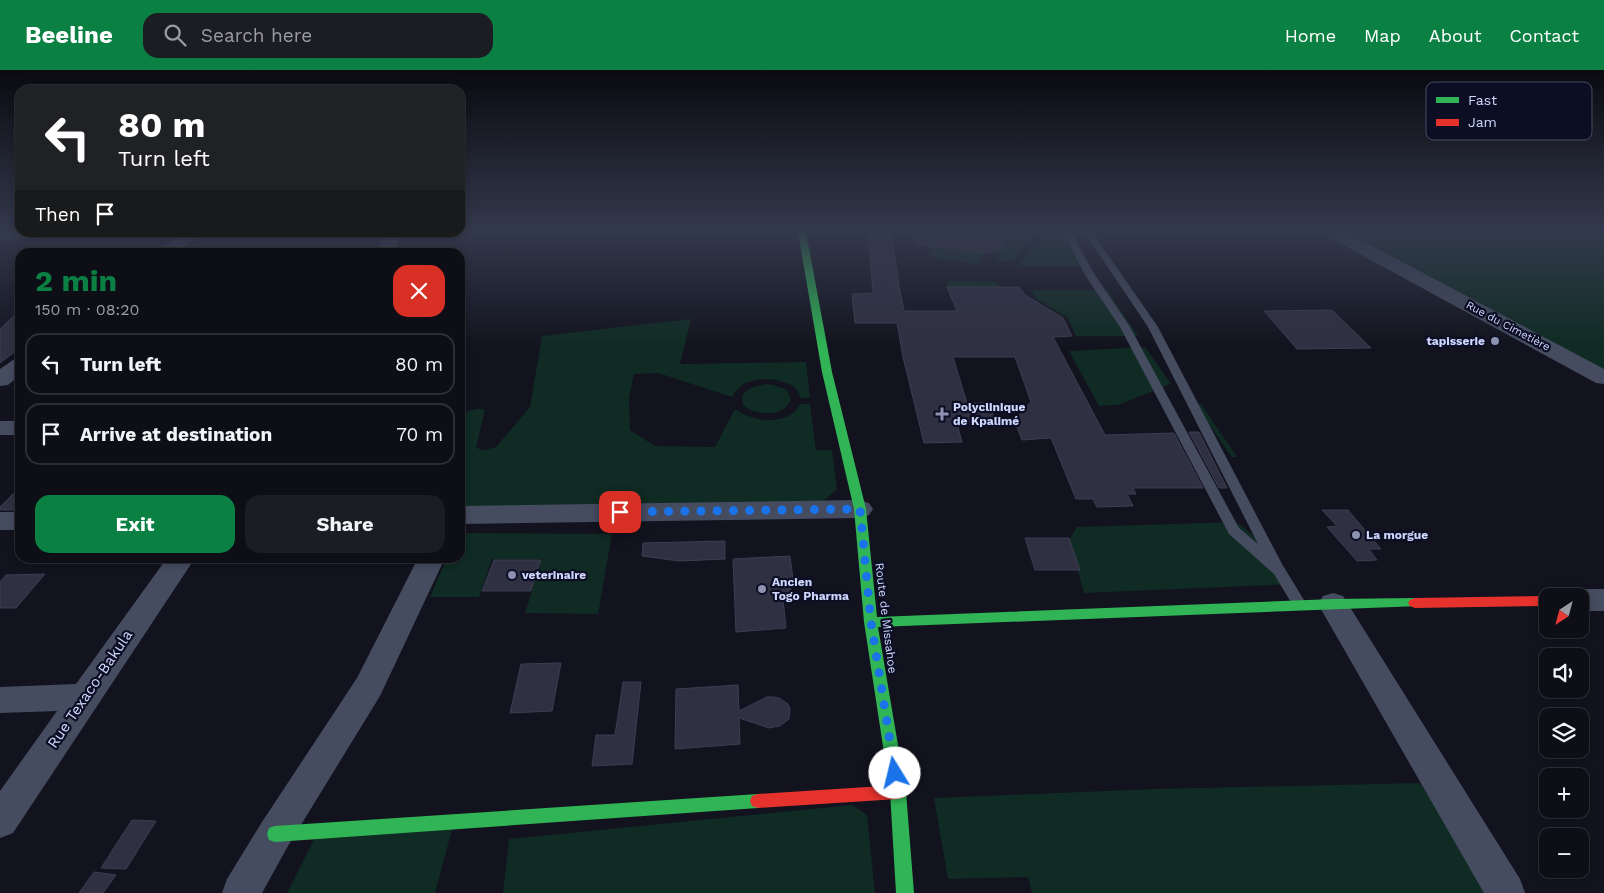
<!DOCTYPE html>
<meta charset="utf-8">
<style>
:root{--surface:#0e0e16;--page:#1c1c23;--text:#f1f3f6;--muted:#9b9ca1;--line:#2e2e35;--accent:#0b8043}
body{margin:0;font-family:"Work Sans",sans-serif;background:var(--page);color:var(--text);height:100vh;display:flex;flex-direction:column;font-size:19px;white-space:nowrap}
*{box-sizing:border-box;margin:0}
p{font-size:16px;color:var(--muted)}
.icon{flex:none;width:28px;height:28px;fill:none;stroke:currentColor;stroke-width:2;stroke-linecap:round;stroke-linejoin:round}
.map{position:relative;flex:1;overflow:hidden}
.panel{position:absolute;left:15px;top:178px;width:450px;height:315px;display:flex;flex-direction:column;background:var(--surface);border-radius:15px;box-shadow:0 2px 8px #0003,0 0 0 1px var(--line)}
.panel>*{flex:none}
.guide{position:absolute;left:15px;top:15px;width:450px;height:152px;border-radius:15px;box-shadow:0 2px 8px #0003,0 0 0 1px var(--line);background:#202124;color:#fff;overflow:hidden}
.needle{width:32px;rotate:216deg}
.fabs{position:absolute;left:1539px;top:518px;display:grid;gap:10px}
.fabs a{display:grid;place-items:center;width:50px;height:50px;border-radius:10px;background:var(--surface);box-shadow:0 2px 8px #0003,0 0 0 1px var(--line);font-size:25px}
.pin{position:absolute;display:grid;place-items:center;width:42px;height:42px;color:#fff;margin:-21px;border-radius:10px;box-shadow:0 2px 8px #0006}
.me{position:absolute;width:55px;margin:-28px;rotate:351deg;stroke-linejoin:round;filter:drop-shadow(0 0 4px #0008)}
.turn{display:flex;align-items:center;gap:18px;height:105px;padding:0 20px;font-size:22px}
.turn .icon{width:65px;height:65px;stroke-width:2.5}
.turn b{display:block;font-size:35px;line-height:42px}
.then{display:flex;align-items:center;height:48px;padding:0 20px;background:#0003;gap:10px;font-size:19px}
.round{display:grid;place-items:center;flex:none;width:52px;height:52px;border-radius:15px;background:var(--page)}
.headline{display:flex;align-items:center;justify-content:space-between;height:85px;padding:0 20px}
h1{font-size:30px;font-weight:700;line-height:38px;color:var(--accent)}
.button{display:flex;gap:10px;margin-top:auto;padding:10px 20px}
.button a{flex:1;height:58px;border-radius:15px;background:var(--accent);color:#fff;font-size:20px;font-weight:700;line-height:58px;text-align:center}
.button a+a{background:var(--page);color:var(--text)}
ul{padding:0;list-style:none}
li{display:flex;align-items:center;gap:15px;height:62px;margin:0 10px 8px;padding:0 10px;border:2px solid var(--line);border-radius:15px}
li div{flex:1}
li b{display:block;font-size:19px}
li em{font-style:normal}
header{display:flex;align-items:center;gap:30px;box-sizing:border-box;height:70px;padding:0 25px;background:var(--accent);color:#fff}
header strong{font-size:24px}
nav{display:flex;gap:28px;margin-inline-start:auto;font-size:18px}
.search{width:350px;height:45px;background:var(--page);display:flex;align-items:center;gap:12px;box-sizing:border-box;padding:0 18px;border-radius:15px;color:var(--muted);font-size:19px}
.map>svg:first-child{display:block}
.green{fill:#0f2b23}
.building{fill:#2f3041;stroke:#3b3e53}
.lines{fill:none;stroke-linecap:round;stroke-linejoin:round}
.lane{fill:#454c60;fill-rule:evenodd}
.street{fill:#454c60;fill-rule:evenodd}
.fast{fill:#30b455;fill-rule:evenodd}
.jam{fill:#e5322d;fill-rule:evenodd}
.route{stroke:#1a73e8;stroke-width:9;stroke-dasharray:0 16.2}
.poi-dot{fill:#8d92b0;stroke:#0c0f24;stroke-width:2}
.labels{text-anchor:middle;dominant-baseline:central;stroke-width:4.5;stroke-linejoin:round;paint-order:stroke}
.far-street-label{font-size:11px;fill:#cfd7ff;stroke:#0c0f24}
.poi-label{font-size:12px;font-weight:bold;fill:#cfd7ff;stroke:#0c0f24;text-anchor:start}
.street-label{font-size:12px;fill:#cfd7ff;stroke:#0c0f24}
.near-street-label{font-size:15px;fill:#cfd7ff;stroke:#0c0f24}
.key{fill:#0c0f24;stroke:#464b66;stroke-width:1}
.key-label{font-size:14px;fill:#cfd7ff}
</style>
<header>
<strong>Beeline</strong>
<div class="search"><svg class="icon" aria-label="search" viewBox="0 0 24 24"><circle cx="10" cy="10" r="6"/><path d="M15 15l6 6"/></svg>Search here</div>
<nav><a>Home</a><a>Map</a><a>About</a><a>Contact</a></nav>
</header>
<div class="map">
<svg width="1604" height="823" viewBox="0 0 1604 823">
<rect width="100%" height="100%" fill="#12131e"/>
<g class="green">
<polygon points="1006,162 1037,162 1013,192 994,191 1000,180"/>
<polygon points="1046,162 1061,162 1082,196 1017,196"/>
<polygon points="1345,162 1604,162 1604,301"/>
<polygon points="944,171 940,177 985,183 978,194 933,188 928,183 931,177"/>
<polygon points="949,211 996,212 1000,217 947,217"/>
<polygon points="1031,220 1107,220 1138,266 1076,266 1068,248 1037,229"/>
<path d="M691 249 680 294 806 292 810 328H801L795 317C775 306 744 304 732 327L658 303 634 304 629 328 630 360 655 376 715 377 735 339C751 352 790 357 800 334H810L816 380H832L837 419 818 436H460V345C468 342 477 336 485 340L476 378 485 380 496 377 530 337 542 266Z"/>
<polygon points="1145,277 1171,314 1118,335 1099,336 1069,281"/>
<path d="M766 314 774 315 787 320 791 329C784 348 756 346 743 335L742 326C748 317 756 316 766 314Z"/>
<polygon points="1195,334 1201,334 1237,387 1232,387"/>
<polygon points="1236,452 1273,480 1293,514 1084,523 1069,470 1077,457"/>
<polygon points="465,463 612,464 598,544 525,543 542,489 492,489 479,527 430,527 447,488 460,488 460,466"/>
<polygon points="1420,713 1493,823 1032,823 1028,807 948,809 934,728 1154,719"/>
<polygon points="852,735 867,745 875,823 503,823 509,769"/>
<polygon points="454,752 435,823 287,823 320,757"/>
</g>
<g class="building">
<polygon points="868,162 891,162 899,214 893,216 899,216 904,241 957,241 947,217 1019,217 1025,225 1063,248 1072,266 1053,267 1105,365 1174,363 1203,418 1133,418 1136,424 1127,424 1133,436 1097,437 1093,429 1076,429 1051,368 1022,370 1014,350 1031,332 1015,287 953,287 967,333 989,333 995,352 957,353 962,372 924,373 903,287 897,253 855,253 852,224 873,223"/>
<polygon points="915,162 986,162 1005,165 1000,180 985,183 914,174"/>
<polygon points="20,240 20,278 0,293 0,259"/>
<polygon points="1332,240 1371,278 1297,279 1264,241"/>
<polygon points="1189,362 1199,362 1227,418 1219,418"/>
<polygon points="20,417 20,440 0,440 0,437"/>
<polygon points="1322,440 1348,440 1381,479 1369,479 1377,490 1357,491 1327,457 1337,456"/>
<polygon points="1025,468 1069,468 1080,500 1035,500"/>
<polygon points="725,471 725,489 679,491 642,486 643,473"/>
<polygon points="790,486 793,509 789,509 792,529 783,529 786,558 736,562 733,489"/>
<polygon points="494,490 541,490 531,521 482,521"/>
<polygon points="45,504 16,538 0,538 0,512 6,505"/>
<polygon points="561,593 552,641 510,643 521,594"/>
<polygon points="623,612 641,612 632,694 592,696 596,665 615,665"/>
<polygon points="738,615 739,641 767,627 773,627 779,628 788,634 790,639 789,649 780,656 769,658 739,648 740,674 675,679 676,619"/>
<polygon points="132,750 156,751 126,799 101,798"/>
<polygon points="94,802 116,805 103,823 79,823"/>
</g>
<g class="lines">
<polygon class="lane" points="1063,162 1071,162 1095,205 1130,257 1239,458 1258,474 1148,257 1084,162 1092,162 1158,257 1282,494 1307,535 1305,539 1300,540 1295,539 1274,504 1229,464 1120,257 1085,205"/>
<g class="street">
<polygon points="0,162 74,162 72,166 66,167 0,170"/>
<polygon points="185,162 205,162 177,182 158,182 160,178"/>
<polygon points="385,162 402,162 394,182 377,182"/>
<polygon points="1325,162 1346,162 1604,299 1604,314 1596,313 1327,166"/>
<polygon points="20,288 20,305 8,315 0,316 0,299 13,290"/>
<rect x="0" y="351" width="20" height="14"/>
<polygon points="860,430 869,433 873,439 869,445 860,448 460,454 460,436"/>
<rect x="0" y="442" width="20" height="18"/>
<polygon points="167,488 195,488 13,763 0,768 0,721 57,641 0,643 0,617 76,614"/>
<polygon points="418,488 445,488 380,626 288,776 262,823 222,823 227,809 262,752 357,608"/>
<polygon points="1580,519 1604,519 1604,541 1580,541 1580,526 1568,526 1570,522"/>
<polygon points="1333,523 1343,526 1520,809 1525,823 1484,823 1318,534 1323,526"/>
</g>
<g class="fast">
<polygon points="798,162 806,162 832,302 866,439 877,547 1333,529 1415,528 1420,530 1422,533 1420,536 878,557 906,722 914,823 896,823 890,722 864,552 854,439 822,302"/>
<polygon points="758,724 764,726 766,731 764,736 758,738 275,772 269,770 267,764 269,758 275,756"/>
</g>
<g class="jam">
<polygon points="1548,526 1548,536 1415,538 1410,536 1408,533 1410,530 1415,528"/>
<polygon points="898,715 904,717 906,722 904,727 898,729 758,738 752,736 750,731 752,726 758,724"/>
</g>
</g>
<linearGradient id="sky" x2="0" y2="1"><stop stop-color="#0a0a10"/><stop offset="0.58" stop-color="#33394c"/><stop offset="1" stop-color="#33394c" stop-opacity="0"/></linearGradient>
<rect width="1604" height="277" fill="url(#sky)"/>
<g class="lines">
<polyline class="route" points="620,442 860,439 871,552 895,703"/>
</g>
<g class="poi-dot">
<circle cx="1495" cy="271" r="5"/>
<path d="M939.5 336.5h5v5h5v5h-5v5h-5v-5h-5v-5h5z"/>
<circle cx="1356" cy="465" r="5"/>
<circle cx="512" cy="505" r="5"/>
<circle cx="762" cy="519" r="5"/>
</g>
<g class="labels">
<g class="far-street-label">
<text transform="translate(1508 256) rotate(28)">Rue du Cimetière</text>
</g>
<g class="poi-label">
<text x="1485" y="271" text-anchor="end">tapisserie</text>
<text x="953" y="337">Polyclinique<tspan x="953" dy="14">de Kpalimé</tspan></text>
<text x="1366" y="465">La morgue</text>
<text x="522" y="505">veterinaire</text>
<text x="772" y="512">Ancien<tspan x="772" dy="14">Togo Pharma</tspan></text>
</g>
<g class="street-label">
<text transform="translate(886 548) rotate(83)">Route de Missahoe</text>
</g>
<g class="near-street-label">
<text transform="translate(90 619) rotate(-56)">Rue Texaco-Bakula</text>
</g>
</g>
<rect x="1426" y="12" width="166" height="58" rx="8" class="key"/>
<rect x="1436" y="27" width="23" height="6" fill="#30b455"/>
<rect x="1436" y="49" width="23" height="7" fill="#e5322d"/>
<g class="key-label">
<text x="1468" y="35">Fast</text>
<text x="1468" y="57">Jam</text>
</g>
</svg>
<div class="fabs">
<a><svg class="needle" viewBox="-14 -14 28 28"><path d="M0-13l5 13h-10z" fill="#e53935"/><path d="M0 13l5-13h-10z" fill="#9b9ca1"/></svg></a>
<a><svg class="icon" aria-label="sound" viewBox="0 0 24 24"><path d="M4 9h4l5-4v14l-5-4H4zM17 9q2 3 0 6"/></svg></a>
<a><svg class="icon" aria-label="layers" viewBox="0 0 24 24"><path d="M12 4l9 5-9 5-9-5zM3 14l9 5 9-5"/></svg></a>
<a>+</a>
<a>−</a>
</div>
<div class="pin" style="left:620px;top:442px;background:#d93025"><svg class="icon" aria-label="arrive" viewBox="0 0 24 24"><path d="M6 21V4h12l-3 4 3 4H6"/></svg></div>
<svg class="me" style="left:895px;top:703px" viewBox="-20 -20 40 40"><circle r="19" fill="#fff"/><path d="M0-13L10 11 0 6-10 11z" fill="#1a73e8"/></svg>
<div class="guide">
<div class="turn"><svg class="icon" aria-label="left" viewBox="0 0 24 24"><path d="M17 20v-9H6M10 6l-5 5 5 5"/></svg><div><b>80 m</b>Turn left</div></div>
<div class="then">Then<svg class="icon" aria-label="arrive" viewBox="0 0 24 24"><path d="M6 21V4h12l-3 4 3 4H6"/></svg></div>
</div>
<section class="panel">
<div class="headline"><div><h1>2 min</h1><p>150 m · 08:20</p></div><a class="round" style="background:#d93025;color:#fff"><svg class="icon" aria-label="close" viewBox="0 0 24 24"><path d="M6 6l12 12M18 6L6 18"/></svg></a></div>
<ul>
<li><svg class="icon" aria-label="left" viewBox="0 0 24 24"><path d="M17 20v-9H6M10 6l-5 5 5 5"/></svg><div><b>Turn left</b></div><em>80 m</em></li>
<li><svg class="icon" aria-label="arrive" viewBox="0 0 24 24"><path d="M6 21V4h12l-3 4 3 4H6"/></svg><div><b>Arrive at destination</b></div><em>70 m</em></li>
</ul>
<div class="button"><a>Exit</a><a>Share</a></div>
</section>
</div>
